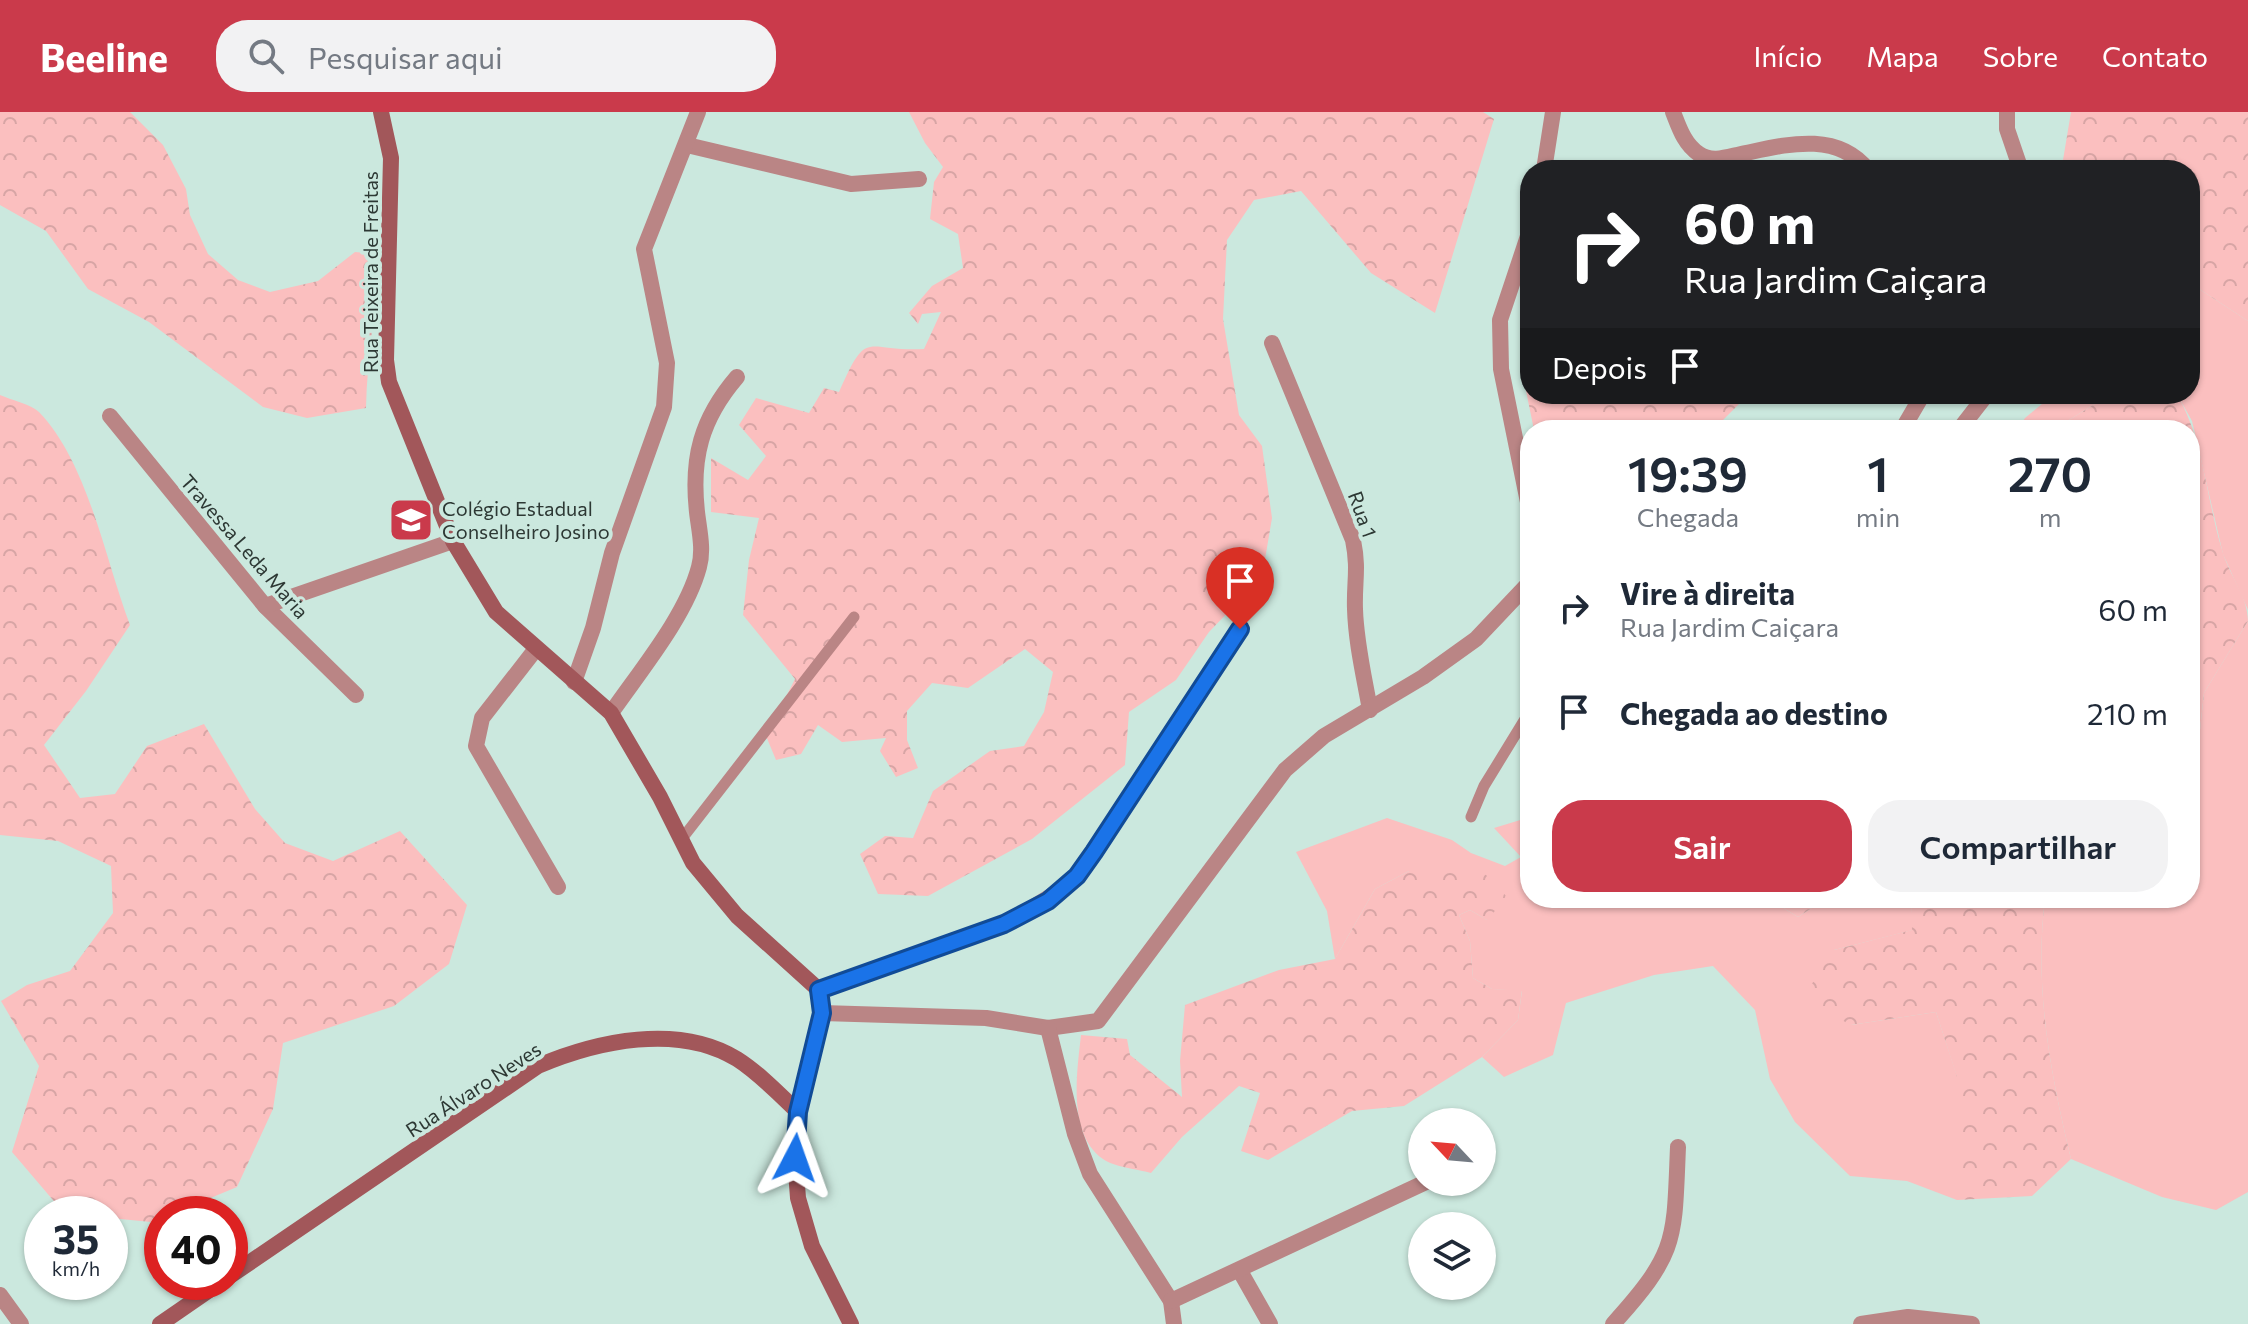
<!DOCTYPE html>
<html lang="pt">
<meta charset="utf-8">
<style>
:root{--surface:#fff;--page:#f2f2f3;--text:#1f2937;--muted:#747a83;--accent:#ca3a4b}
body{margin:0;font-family:Commissioner,sans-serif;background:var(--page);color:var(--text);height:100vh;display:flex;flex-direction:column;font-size:30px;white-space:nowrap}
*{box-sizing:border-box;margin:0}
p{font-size:26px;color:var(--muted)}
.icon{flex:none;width:44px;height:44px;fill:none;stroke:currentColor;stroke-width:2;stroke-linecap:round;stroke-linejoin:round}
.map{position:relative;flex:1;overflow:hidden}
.side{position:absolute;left:1520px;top:308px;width:680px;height:488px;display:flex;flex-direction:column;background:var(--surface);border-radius:32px;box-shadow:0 2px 6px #0004}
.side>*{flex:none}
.hud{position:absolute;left:1520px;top:48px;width:680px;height:244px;border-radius:32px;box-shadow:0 2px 6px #0004;background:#202124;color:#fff;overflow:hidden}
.needle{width:52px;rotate:296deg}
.buttons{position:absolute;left:1408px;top:996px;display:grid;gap:16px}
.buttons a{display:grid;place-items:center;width:88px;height:88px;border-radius:50%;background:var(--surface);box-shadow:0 2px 6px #0004;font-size:40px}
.speed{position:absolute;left:24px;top:1084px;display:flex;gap:16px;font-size:40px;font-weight:700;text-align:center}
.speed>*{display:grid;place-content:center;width:104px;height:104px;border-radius:50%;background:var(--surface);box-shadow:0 2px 6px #0004;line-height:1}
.speed small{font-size:20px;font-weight:400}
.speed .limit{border:12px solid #d22;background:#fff;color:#111}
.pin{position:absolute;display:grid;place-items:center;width:68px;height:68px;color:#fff;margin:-82px -34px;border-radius:50% 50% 50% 0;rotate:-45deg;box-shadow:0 0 8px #0007}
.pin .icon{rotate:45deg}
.me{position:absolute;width:88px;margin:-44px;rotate:4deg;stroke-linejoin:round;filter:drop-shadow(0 0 6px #0008)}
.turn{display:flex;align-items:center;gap:28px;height:168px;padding:0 32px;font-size:36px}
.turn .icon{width:104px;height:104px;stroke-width:2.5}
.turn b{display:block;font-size:56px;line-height:68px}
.then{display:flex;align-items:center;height:76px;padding:0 32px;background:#0003;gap:16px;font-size:30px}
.eta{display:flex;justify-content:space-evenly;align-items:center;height:136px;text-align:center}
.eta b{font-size:48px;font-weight:600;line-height:56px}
.primary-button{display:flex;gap:16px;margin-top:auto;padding:16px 32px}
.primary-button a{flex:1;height:92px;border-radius:32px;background:var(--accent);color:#fff;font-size:32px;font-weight:600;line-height:92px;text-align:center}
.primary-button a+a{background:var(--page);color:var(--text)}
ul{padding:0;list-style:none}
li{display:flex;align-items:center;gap:24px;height:104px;padding:0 32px}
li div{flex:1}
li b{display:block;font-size:30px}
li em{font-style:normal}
header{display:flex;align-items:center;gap:48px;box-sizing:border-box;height:112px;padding:0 40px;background:var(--accent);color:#fff}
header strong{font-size:38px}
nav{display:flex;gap:44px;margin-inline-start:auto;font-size:28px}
.search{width:560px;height:72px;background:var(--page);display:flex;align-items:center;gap:20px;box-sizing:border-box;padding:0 28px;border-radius:32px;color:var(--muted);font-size:30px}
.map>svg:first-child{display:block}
.green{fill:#fbbfbf}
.forest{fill:url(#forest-crowns)}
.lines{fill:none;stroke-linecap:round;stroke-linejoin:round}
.lane{stroke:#ba8585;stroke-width:11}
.street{stroke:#ba8585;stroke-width:16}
.secondary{stroke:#a2575a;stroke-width:16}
.route-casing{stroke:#114b97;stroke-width:20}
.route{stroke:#1a73e8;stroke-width:14}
.labels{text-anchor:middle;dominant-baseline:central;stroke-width:8;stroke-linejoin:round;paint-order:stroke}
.street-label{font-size:20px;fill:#2d3834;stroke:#cbe8de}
.poi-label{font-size:20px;fill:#2d3834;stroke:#cbe8de;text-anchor:start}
</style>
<header>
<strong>Beeline</strong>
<div class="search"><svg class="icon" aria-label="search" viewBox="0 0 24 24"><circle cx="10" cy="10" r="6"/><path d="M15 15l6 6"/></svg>Pesquisar aqui</div>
<nav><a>Início</a><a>Mapa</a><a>Sobre</a><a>Contato</a></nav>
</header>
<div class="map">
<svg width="2248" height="1212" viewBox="0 0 2248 1212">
<defs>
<pattern id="forest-crowns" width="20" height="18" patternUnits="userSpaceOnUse" patternTransform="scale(2)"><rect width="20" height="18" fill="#fbbfbf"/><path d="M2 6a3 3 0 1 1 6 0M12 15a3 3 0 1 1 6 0" fill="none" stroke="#d7a5a5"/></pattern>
</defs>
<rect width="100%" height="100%" fill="#cbe8de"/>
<g class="green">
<polygon points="2190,171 2248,209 2248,498 2223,442 2192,309 2177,282 2190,282"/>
<polygon points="2054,282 2111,282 2061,313 2065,318 2017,318 2025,306"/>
<path d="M2248 509V1080L2216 1098 2162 1085 2071 1047C2050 959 2034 876 2045 786H2190V680L2194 673 2204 581Z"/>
<polygon points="1530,705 1530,786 1767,786 1798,805 1827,786 1911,786 1913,818 1834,838 1851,913 1936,900 1957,964 1957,1088 1907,1069 1850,1064 1795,1010 1770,967 1755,898 1713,854 1654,863 1566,891 1553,943 1504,965 1482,945 1518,908 1522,879 1492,877 1473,866 1470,829 1459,803 1470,798 1487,808 1409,759 1375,777 1335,847 1327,799 1296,740 1387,706 1452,728 1471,741 1505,754 1521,745 1494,716"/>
</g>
<g class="forest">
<path d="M0 0H130L163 33 186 77 190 103 208 142 238 168 270 180 318 169 355 140 378 142C377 194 367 244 366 296L307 306 263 295 149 210 88 177 46 119 0 93Z"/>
<path d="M909 0H1483L1494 7 1435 201 1371 161 1301 79 1254 88 1227 128 1223 207 1239 303 1262 334 1272 406 1262 465 1209 520 1176 568 1129 600 1125 653 1032 727 928 784 878 782 860 742 885 724 913 726 933 679 990 639 1024 634 1044 600 1053 560 1025 537 968 576 932 571 907 599V628L918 656 896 665 880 639 886 626 842 630 818 613 801 642 776 648 766 624 795 567 743 503 749 448 759 406 711 400V346L748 368 766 344 739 313 756 286 809 301 824 276 839 280C868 214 864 240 924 237L941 200 922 202 918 212 909 201 932 174 963 156 958 122 930 107 934 70 943 55 925 31Z"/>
<polygon points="2071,0 2248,0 2248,209 2190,171 2190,58 2066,58 2062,54"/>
<polygon points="1530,194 1530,282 1731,282 1742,289 1713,318 1534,318 1523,264"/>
<path d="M2111 282H2177C2205 331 2206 388 2223 441 2230 464 2248 485 2248 509L2204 581 2194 673 2190 680V318H2065L2061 313Z"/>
<path d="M0 283C11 288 31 292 39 300 88 351 105 447 130 513L86 579 44 633 80 686 115 682 147 634 204 612 255 697 285 731 333 749 400 719 467 793 449 852 394 894 283 931 273 997 237 1075 172 1102H162V1106L151 1110 110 1106V1102L64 1101 12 1040 39 954 1 889 27 873 70 859 113 801 111 754 58 729 0 723Z"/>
<path d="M1451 750C1478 753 1489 763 1506 784L1488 808 1470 798 1459 803 1470 829 1473 866 1492 877 1522 878 1518 908 1482 945 1404 994 1352 999 1268 1048 1241 1039 1260 981 1239 974 1182 1025 1151 1061C1137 1057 1114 1055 1103 1047 1067 1022 1077 960 1081 923L1127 927 1130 943 1182 985 1180 949 1185 893 1279 858 1335 847 1375 777 1409 759Z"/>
<polygon points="1767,786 1827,786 1798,805"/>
<path d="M1911 786H2045C2034 876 2050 959 2071 1047L2032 1084 1957 1088V965L1936 900 1851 913 1802 887 1834 838 1912 818Z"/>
</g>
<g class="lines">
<g class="lane">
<polyline points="1471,705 1484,674 1530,599"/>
<polyline points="681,728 854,505"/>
</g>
<g class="street">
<path d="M1673 0C1679 15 1684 32 1699 42 1712 51 1727 45 1741 42 1785 33 1836 18 1868 58"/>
<polyline points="2007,0 2007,17 2021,58"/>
<polyline points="687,33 851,72 919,67"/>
<polyline points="1544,58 1553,0"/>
<polyline points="1530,118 1500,208 1501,257 1530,400"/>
<path d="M1272 231 1353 428C1359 458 1354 469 1355 497 1356 531 1364 564 1370 598"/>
<polyline points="110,304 265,494 356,583"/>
<polyline points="1902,318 1923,282"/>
<polyline points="1959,318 1987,282"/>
<polyline points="265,494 453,429"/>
<polyline points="535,538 482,606 476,634 558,775"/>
<polyline points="574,570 593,516 612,441 664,295 667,251 644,137 698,0"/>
<path d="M611 601C640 559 686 504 699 455 704 437 699 418 697 400 691 346 701 307 737 265"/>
<path d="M819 878C905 843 1006 826 1077 764L1240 517"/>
<polyline points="822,901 986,906 1048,916 1098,909 1285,658 1324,624 1423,565 1476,527 1530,470"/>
<polyline points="1048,916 1075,1022 1090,1062 1171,1189 1174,1212"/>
<polyline points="1240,1159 1270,1212"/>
<polyline points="0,1183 21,1212"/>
<polyline points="1171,1189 1426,1070"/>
<path d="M1613 1212C1678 1140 1674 1129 1678 1035"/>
<polyline points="1861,1212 1908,1205 1972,1212"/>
</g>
<g class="secondary">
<polyline points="381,0 391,46 386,248 389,270 453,429 496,500 611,601 660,685 693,751 737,804 819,878 822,901 798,1000 795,1046 798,1086 812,1134 851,1212"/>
<path d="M230 1164 538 954C597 929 678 911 737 947 759 961 779 982 798 1000"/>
<polyline points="160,1212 221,1170"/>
</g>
</g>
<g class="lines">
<g class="route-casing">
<polyline id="route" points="795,1046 798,1000 822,901 819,878 1004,812 1048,789 1077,764 1094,740 1240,517"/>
</g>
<use href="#route" class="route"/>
</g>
<defs>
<g id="school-square" transform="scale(2.3)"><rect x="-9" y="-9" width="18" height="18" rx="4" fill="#ca3a4b" stroke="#cbe8de"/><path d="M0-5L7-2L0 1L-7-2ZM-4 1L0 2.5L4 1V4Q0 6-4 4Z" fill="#fff"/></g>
</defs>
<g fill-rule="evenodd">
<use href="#school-square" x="411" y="408"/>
</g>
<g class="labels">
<g class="street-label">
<text transform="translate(370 160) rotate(-90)">Rua Teixeira de Freitas</text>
<text transform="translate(1363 402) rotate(70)">Rua 1</text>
<text transform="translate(245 434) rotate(49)">Travessa Leda Maria</text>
<text transform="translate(473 977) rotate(-33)">Rua Álvaro Neves</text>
</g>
<g class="poi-label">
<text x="442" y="396">Colégio Estadual<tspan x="442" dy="23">Conselheiro Josino</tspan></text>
</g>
</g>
</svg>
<div class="buttons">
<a><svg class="needle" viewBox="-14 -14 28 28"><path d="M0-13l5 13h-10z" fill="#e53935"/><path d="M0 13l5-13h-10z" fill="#747a83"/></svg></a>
<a><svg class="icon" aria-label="layers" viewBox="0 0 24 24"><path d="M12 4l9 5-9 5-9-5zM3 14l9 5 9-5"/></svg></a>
</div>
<div class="speed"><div>35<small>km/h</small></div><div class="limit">40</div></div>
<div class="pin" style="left:1240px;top:517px;background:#d93025"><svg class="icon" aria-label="arrive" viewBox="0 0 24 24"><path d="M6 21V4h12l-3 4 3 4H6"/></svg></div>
<svg class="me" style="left:795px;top:1046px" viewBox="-20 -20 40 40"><path d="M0-17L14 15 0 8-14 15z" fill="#1a73e8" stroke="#fff" stroke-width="4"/></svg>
<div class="hud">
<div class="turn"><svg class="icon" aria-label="right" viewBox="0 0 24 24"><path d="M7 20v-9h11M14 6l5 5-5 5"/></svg><div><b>60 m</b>Rua Jardim Caiçara</div></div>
<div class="then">Depois<svg class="icon" aria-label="arrive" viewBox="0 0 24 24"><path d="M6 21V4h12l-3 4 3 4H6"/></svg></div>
</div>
<section class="side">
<div class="eta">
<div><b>19:39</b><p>Chegada</p></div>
<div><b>1</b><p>min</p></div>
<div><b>270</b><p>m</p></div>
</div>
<ul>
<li><svg class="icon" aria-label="right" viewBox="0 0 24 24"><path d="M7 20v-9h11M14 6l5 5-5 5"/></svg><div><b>Vire à direita</b><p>Rua Jardim Caiçara</p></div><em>60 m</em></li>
<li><svg class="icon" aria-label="arrive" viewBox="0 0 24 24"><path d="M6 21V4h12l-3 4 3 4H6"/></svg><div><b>Chegada ao destino</b></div><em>210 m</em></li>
</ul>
<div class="primary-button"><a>Sair</a><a>Compartilhar</a></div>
</section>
</div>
